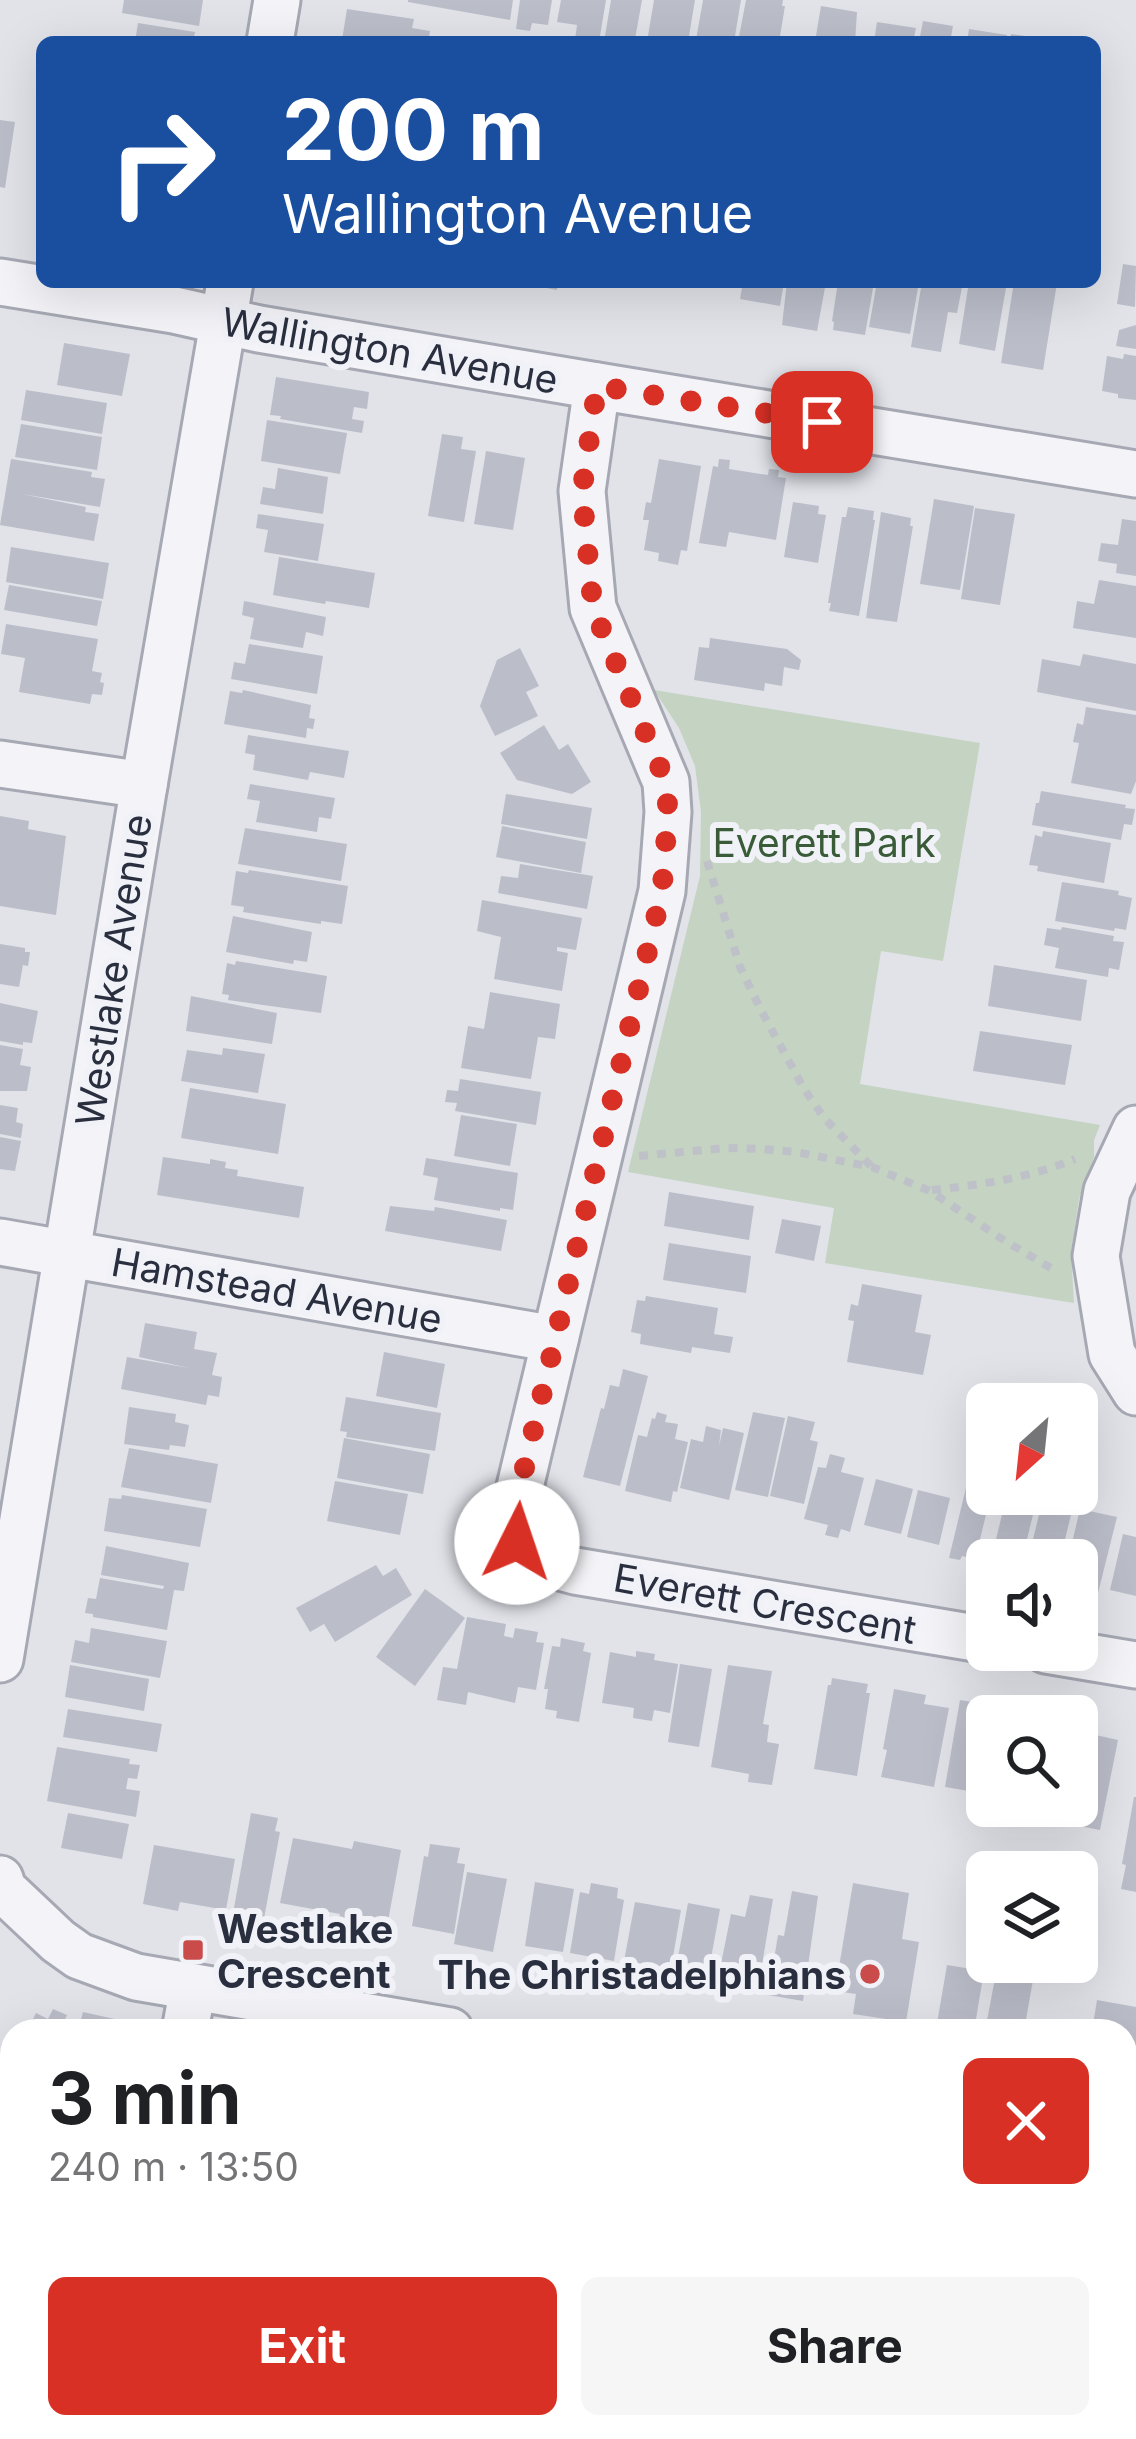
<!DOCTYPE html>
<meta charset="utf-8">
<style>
:root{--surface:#fff;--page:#f6f6f6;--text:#202124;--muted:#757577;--accent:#d93025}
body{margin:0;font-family:Inter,sans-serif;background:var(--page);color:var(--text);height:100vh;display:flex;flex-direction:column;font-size:45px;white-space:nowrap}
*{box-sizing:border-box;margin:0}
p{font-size:39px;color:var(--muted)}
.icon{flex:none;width:66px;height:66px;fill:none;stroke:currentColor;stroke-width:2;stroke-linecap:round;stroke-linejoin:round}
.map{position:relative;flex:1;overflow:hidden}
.sheet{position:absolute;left:0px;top:2019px;width:1137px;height:420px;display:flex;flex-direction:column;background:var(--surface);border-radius:36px 36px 0 0;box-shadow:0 12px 48px #0002}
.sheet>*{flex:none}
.guide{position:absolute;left:36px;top:36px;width:1065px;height:252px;border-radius:18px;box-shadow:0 12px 48px #0002;background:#1a4fa0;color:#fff;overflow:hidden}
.needle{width:78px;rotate:207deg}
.fabs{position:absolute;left:966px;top:1383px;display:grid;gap:24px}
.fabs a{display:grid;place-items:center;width:132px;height:132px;border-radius:18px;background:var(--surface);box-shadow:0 12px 48px #0002;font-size:60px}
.pin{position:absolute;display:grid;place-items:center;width:102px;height:102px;color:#fff;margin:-51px;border-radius:24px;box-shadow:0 6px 18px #0006}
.me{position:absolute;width:132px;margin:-66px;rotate:4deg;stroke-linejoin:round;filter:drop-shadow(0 0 9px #0008)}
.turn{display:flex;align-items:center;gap:42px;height:252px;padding:0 48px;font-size:54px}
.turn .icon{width:156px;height:156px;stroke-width:2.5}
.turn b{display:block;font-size:84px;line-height:102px}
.round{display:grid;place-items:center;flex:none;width:126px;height:126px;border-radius:18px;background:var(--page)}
.head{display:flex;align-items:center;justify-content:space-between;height:204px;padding:0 48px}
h1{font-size:72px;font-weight:700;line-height:90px}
.cta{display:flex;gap:24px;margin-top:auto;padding:24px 48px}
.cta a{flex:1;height:138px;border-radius:18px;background:var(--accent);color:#fff;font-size:48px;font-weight:700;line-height:138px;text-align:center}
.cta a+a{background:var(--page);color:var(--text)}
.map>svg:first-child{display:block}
.green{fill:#c4d3c2}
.building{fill:#bbbec9}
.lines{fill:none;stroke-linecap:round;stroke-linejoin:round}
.minor-casing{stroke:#a6a9b3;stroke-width:51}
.path{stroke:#bfc1c8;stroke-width:8;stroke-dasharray:9 9;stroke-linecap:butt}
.minor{stroke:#f4f4f8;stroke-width:45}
.route{stroke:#d93025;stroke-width:21;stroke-dasharray:0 37.8}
.poi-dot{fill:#c94c4b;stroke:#f1f2f7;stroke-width:4.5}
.labels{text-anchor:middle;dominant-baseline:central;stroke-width:12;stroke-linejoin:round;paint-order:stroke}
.street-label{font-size:39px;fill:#2a2f40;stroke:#f1f2f7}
.park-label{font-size:39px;fill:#395b38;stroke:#f1f2f7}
.poi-label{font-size:39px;font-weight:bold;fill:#2a2f40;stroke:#f1f2f7;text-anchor:start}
</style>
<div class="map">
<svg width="1136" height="2439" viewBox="0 0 1136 2439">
<rect width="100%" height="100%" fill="#e1e3e9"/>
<g class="green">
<polygon points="654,690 980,743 943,961 881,951 860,1084 1100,1125 1094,1140 1094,1157 1079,1199 1071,1253 1074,1303 825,1263 834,1208 628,1172 700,876 701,812 695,766 679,728"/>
<polygon points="658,2427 984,2427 985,2439 659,2439"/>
</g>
<g class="building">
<polygon points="124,0 203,0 199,26 122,13"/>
<polygon points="408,0 513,0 510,20 408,2"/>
<polygon points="520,0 552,0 548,25 532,23 530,31 516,29"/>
<polygon points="561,0 606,0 599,42 575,40 577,25 557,22"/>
<polygon points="611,0 642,0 635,39 619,37 618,42 604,42"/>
<polygon points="654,0 695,0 688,42 647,42"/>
<polygon points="703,0 741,0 734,42 696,40"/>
<polygon points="746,0 783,0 782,6 785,6 779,42 738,42"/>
<polygon points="821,6 857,12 855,42 815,42"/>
<polygon points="347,9 414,19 412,28 430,31 428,42 342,40"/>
<polygon points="923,21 953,26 950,42 919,42"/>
<polygon points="877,22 916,28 913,42 874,42"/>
<polygon points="138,23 195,32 193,42 135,42"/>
<polygon points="969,29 1007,35 1006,42 967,42"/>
<polygon points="1011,34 1049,39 1048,42 1010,42"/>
<polygon points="0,120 15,122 5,188 0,187"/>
<polygon points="1123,264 1136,266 1135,307 1117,304"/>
<polygon points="526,282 558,282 557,290 526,284"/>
<polygon points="743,282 784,282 780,306 740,299"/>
<polygon points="787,282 826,282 817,331 782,325"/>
<polygon points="838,282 874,282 865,335 833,330 834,322 832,321"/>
<polygon points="877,282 919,282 910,334 869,327"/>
<polygon points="922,282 963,282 957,313 948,312 941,352 911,347"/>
<polygon points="969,282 1007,282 995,351 959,344"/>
<polygon points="1014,282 1057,283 1043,370 1001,363"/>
<polygon points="1136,325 1136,349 1116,346 1119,330"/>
<polygon points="64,343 130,354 122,396 57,385"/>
<polygon points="1124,354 1136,356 1136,400 1118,398 1118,394 1102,391 1107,356 1123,359"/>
<polygon points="276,377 369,392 367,409 354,407 352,419 364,421 362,433 280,419 281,416 270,415"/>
<polygon points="26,390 107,403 102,434 21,420"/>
<polygon points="267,420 347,433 340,474 261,461"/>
<polygon points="21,424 102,437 97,470 15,457"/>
<polygon points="442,434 463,437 461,449 476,451 464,522 428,516"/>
<polygon points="486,451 525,458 513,530 474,524"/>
<polygon points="11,459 92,472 91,477 105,479 100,507 22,494 86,507 85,512 99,514 94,541 0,525"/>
<polygon points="659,459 701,466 687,551 681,550 678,565 658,561 659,553 644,550 649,520 643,520 646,502 651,503"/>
<polygon points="719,459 730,460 729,469 768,475 769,469 779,470 778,477 786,478 776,540 729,532 726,547 699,543 713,466 718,467"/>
<polygon points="278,468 328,477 323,514 260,504 263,487 275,489"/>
<polygon points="934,499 974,506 960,590 920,584"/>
<polygon points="793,502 819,506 818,514 826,515 818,563 784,557"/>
<polygon points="848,507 874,511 873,520 875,520 859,616 829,611 831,603 828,603 842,517 846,517"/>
<polygon points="975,508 1015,514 1000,605 961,599"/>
<polygon points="881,512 911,518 910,526 913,526 897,622 866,618"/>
<polygon points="258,514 324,524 318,561 264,552 268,530 256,528"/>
<polygon points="1122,519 1136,521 1136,576 1116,573 1117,564 1098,561 1101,543 1118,545"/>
<polygon points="11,547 109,563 103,599 6,582"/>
<polygon points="279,557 375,573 369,608 326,601 325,604 273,595"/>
<polygon points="1099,580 1136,586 1136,638 1073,628 1077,601 1094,604"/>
<polygon points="9,585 102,601 97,626 4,610"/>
<polygon points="244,601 326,617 323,636 306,632 303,648 250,639 254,618 242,615"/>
<polygon points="6,624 98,639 92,671 102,673 100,682 104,683 102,695 92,694 90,704 19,692 25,658 1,654"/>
<polygon points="710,638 787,649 801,660 799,670 784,667 782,686 765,683 764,691 694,680 699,647 709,648"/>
<polygon points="249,644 323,656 317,694 231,679 234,662 245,664"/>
<polygon points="520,648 539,686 526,692 538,716 495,736 480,706 497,660"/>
<polygon points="1083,654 1136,664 1136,711 1037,692 1042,659 1080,666"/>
<polygon points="243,690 311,705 309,718 315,719 313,729 307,728 306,738 224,724 230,691 242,693"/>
<polygon points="1086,707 1136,715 1136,781 1131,794 1071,783 1079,743 1073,742 1077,723 1083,725"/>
<polygon points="544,725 559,750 568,744 591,782 572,794 517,780 500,753"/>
<polygon points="248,735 349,751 344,778 310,772 308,780 253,770 255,755 245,753"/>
<polygon points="250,784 335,798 331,819 319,817 317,832 256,822 260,801 247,799"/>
<polygon points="1041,791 1126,805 1125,808 1135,809 1132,825 1124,824 1121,840 1032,825 1036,803 1039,803"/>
<polygon points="506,794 592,808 587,839 501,824"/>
<polygon points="0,816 29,821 28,829 66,836 56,915 0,906"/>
<polygon points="502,826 586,842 581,873 496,857"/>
<polygon points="245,828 347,844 341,881 238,864"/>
<polygon points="1043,831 1111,843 1104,883 1037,871 1038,866 1029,865 1035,835 1042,837"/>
<polygon points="520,864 593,876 587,909 498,893 501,876 518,878"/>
<polygon points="249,870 348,886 342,924 321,921 321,924 243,912 244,907 231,905 236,871 248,873"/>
<polygon points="1062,882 1119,891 1118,895 1132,898 1126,930 1115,928 1114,931 1055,921"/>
<polygon points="482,900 582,918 576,950 557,947 557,951 568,953 562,991 494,979 501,937 477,931"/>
<polygon points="233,916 312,932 307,962 294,960 293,964 226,952"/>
<polygon points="1062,927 1114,936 1113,941 1124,942 1119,970 1109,968 1108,977 1055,968 1059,948 1044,945 1047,928 1061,930"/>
<polygon points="0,944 25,948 25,952 30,952 28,966 23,965 19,987 0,984"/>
<polygon points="236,961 327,976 321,1013 228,1000 229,995 222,994 227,963 235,965"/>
<polygon points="994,965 1087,980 1081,1021 988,1006"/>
<polygon points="490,992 560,1004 555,1039 538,1037 531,1079 461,1068 468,1026 484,1029"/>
<polygon points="191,996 277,1013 272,1044 186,1031"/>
<polygon points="0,1003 38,1011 32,1043 23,1042 23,1045 0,1041"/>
<polygon points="980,1031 1072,1045 1065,1085 973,1071"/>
<polygon points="0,1045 23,1049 20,1065 31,1067 27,1091 0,1091"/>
<polygon points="223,1048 265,1054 258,1093 181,1081 187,1050 222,1055"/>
<polygon points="460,1079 541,1092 536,1125 455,1111 457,1103 445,1102 447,1090 458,1091"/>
<polygon points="190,1088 286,1104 278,1154 181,1138"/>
<polygon points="0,1105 18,1108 16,1122 23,1124 21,1138 0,1134"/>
<polygon points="461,1115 517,1124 510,1166 454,1156"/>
<polygon points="0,1137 21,1141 15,1171 0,1169"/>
<polygon points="163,1157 210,1164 210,1159 226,1162 225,1168 238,1170 237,1176 304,1187 299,1218 157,1195"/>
<polygon points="426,1158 518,1173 513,1210 500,1208 500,1211 434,1200 438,1178 423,1175"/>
<polygon points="669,1192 754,1206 749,1240 664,1226"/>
<polygon points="390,1206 434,1211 435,1207 507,1220 501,1251 385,1231"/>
<polygon points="782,1219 821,1226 814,1261 775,1253"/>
<polygon points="669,1243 751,1256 746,1293 663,1280"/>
<polygon points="862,1284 922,1295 915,1332 931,1335 923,1375 847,1362 854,1321 848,1320 851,1304 858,1306"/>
<polygon points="646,1296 718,1308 714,1334 733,1337 730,1353 692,1347 691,1353 640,1344 641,1334 631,1332 637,1300 645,1301"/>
<polygon points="145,1323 197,1332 194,1349 217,1353 212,1375 222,1377 219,1397 208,1395 206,1405 121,1389 127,1357 189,1368 139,1357"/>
<polygon points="384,1352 445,1364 437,1408 376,1396"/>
<polygon points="623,1369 648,1376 620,1486 583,1477 601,1408 604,1409 610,1385 619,1387"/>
<polygon points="346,1397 441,1413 435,1451 346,1437 347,1432 340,1431"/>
<polygon points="129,1407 176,1414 175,1422 189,1425 185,1447 170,1445 169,1450 124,1444"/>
<polygon points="657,1412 667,1415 665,1422 678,1424 675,1439 688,1442 677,1492 673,1491 671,1502 625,1491 638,1435 647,1437 652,1418 655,1419"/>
<polygon points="753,1412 785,1418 768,1497 735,1490"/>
<polygon points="788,1416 815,1422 810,1440 818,1442 804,1504 770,1496"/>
<polygon points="706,1426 721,1430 719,1446 723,1428 744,1433 729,1500 680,1488 691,1439 703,1442"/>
<polygon points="344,1438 430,1454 423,1494 337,1478"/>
<polygon points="129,1448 218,1464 211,1503 121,1487"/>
<polygon points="830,1454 845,1458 841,1472 864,1478 850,1532 841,1529 838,1538 825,1535 828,1525 804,1519 818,1467 826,1468"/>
<polygon points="980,1460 987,1462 987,1494 991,1494 976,1556 973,1559 962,1556 960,1560 949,1558 972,1463 979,1465"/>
<polygon points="876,1479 913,1489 901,1534 864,1525"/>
<polygon points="335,1481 408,1494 400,1535 327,1521"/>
<polygon points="918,1490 950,1498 939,1545 907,1537"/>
<polygon points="1007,1494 1038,1494 1022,1560 991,1560"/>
<polygon points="1044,1494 1076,1494 1060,1560 1028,1560"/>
<polygon points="122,1495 207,1509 200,1547 104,1531 109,1498 121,1499"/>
<polygon points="1080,1509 1117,1517 1098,1593 1077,1589 1077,1560 1068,1560"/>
<polygon points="1123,1534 1136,1537 1136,1596 1110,1590"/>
<polygon points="106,1546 189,1563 184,1591 174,1590 167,1630 93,1617 93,1614 85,1613 88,1598 96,1599 100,1578 163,1589 164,1586 101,1575"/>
<polygon points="376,1565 383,1576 396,1568 412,1595 335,1642 324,1624 310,1632 296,1608"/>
<polygon points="425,1589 465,1618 415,1686 376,1657"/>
<polygon points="467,1617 506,1624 504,1636 513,1638 515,1628 538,1632 536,1642 544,1643 536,1690 518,1687 515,1703 468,1692 466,1705 437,1700 443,1667 457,1669"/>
<polygon points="91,1628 167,1641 160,1678 71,1662 75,1640 89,1643"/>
<polygon points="561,1638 585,1643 583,1651 591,1653 579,1722 556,1718 557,1711 545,1709 548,1689 544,1689 552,1646 560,1647"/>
<polygon points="636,1651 655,1654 654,1660 678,1664 670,1713 654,1710 652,1721 633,1718 634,1708 602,1703 610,1652 636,1657"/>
<polygon points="680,1664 712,1669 699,1747 668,1742"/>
<polygon points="70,1665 149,1679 144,1711 65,1697"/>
<polygon points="728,1665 772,1671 763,1724 769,1725 767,1742 779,1744 772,1785 748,1782 749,1774 711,1767"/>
<polygon points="832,1678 868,1684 866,1693 870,1693 857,1776 814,1769 828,1685 831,1685"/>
<polygon points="894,1689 926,1695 924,1704 949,1708 934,1787 881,1777 887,1750 883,1749"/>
<polygon points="960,1700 984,1704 983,1712 987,1712 987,1794 945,1787"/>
<polygon points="68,1709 162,1724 157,1752 63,1737"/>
<polygon points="1082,1732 1118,1740 1100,1830 1064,1823 1068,1806 1077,1806 1077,1757"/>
<polygon points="57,1747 130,1759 129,1764 140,1765 137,1779 128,1778 126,1789 140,1791 136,1817 47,1801"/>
<polygon points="1134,1797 1136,1797 1136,1892 1121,1889 1126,1865 1122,1864"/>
<polygon points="68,1813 129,1824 122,1859 61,1848"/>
<polygon points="251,1813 278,1818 275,1831 280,1832 263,1924 232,1919"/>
<polygon points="293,1838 352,1849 354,1841 401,1850 387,1927 339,1918 340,1914 280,1903"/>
<polygon points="430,1844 460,1848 457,1863 465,1864 454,1934 412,1926 424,1856 428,1857"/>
<polygon points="154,1845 235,1859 226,1910 180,1902 178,1911 143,1904"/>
<polygon points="467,1872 507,1879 493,1952 454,1944"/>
<polygon points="535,1882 574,1889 563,1952 525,1946"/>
<polygon points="591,1883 618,1888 617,1898 624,1900 614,1961 570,1953 580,1892 589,1894"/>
<polygon points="853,1883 909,1893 902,1939 919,1942 906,2022 853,2014 856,1994 835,1991"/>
<polygon points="792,1891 818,1896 803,2001 768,1995 778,1935 784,1936"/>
<polygon points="750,1895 773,1899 760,1977 720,1969 731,1914 745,1917"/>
<polygon points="635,1902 681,1910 671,1969 624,1961"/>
<polygon points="688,1903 720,1909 706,1986 691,1984 693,1971 676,1968"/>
<polygon points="947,1965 984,1971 974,2031 936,2029"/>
<polygon points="996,1973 1033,1980 1024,2031 985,2031"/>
<polygon points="1097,2000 1136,2007 1136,2087 1125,2085 1125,2031 1092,2031"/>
<polygon points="53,2009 67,2015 62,2026 73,2031 27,2031 36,2013 48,2019"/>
<polygon points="83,2012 128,2022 126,2031 78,2031"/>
<polygon points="7,2057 12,2060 12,2095 0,2089 0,2071"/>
<polygon points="1125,2223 1128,2223 1135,2304 1125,2304"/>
<polygon points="0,2391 12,2394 12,2427 45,2427 41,2439 0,2439"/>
<polygon points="78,2427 112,2427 108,2439 75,2439"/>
<polygon points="126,2427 165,2427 163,2439 124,2439"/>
</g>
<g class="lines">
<g class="minor-casing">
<g id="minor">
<polyline points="270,42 277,0"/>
<polyline points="0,282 174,310 259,329 597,386 1136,474"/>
<polyline points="597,386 582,491 593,608 666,782 668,812 662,891 514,1512 517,1542 538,1561 575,1571 987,1640"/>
<polyline points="0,764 144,785"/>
<polyline points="1136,1129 1107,1191 1096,1256 1112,1354 1136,1392"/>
<polyline points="0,1242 555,1339"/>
<polyline points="1046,1650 1136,1665"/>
<polyline points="0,1659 144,785 230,282"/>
<polyline points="0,1879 3,1889 58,1941 79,1956 136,1977 450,2031"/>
<polyline points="185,2031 193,1987"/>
<polyline points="1125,2149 1136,2151"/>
<polyline points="0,2279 12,2283"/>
<polyline points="641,2427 641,2439"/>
<polyline points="434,2439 434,2430 437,2427"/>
</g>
</g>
<g class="path">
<polyline points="707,861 740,967 762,1012 803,1087 824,1118 871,1166"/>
<polyline points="639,1156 726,1148 763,1149 796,1152 872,1167 930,1191 1005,1241 1056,1271"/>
<path d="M932 1190C981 1185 1029 1178 1075 1159"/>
</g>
<use href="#minor" class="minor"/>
</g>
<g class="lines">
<polyline class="route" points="517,1542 514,1512 662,891 668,812 666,782 593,608 582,491 597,386 822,422"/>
</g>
<g class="poi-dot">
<rect x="181" y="1938" width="24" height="24" rx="6"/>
<circle cx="870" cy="1974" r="12"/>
</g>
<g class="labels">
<g class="street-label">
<text transform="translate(390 350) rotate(10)">Wallington Avenue</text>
<text transform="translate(113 970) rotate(-81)">Westlake Avenue</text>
<text transform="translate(277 1290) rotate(10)">Hamstead Avenue</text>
<text transform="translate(765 1603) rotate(10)">Everett Crescent</text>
</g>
<g class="park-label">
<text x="824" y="842">Everett Park</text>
</g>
<g class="poi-label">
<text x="217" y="1928">Westlake<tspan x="217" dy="45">Crescent</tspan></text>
<text x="846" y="1974" text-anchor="end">The Christadelphians</text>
</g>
</g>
</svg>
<div class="fabs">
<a><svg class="needle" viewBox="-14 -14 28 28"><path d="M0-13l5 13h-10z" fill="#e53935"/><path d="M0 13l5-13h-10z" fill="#757577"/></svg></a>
<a><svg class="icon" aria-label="sound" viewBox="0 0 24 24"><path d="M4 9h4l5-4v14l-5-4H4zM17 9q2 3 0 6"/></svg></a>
<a><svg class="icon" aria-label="search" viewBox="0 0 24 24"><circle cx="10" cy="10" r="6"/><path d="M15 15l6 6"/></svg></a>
<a><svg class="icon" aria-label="layers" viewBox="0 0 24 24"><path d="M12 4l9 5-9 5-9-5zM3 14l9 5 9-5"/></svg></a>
</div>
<div class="pin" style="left:822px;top:422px;background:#d93025"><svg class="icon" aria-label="arrive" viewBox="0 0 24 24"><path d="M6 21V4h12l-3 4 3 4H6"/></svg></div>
<svg class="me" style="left:517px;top:1542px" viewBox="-20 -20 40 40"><circle r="19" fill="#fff"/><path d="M0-13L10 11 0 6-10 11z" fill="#d93025"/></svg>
<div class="guide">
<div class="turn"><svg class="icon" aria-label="right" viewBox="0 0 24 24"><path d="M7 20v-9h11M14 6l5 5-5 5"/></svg><div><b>200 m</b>Wallington Avenue</div></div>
</div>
<section class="sheet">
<div class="head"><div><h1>3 min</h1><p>240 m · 13:50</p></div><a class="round" style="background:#d93025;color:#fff"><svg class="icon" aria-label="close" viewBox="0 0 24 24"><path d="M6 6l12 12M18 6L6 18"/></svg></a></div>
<div class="cta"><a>Exit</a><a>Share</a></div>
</section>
</div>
